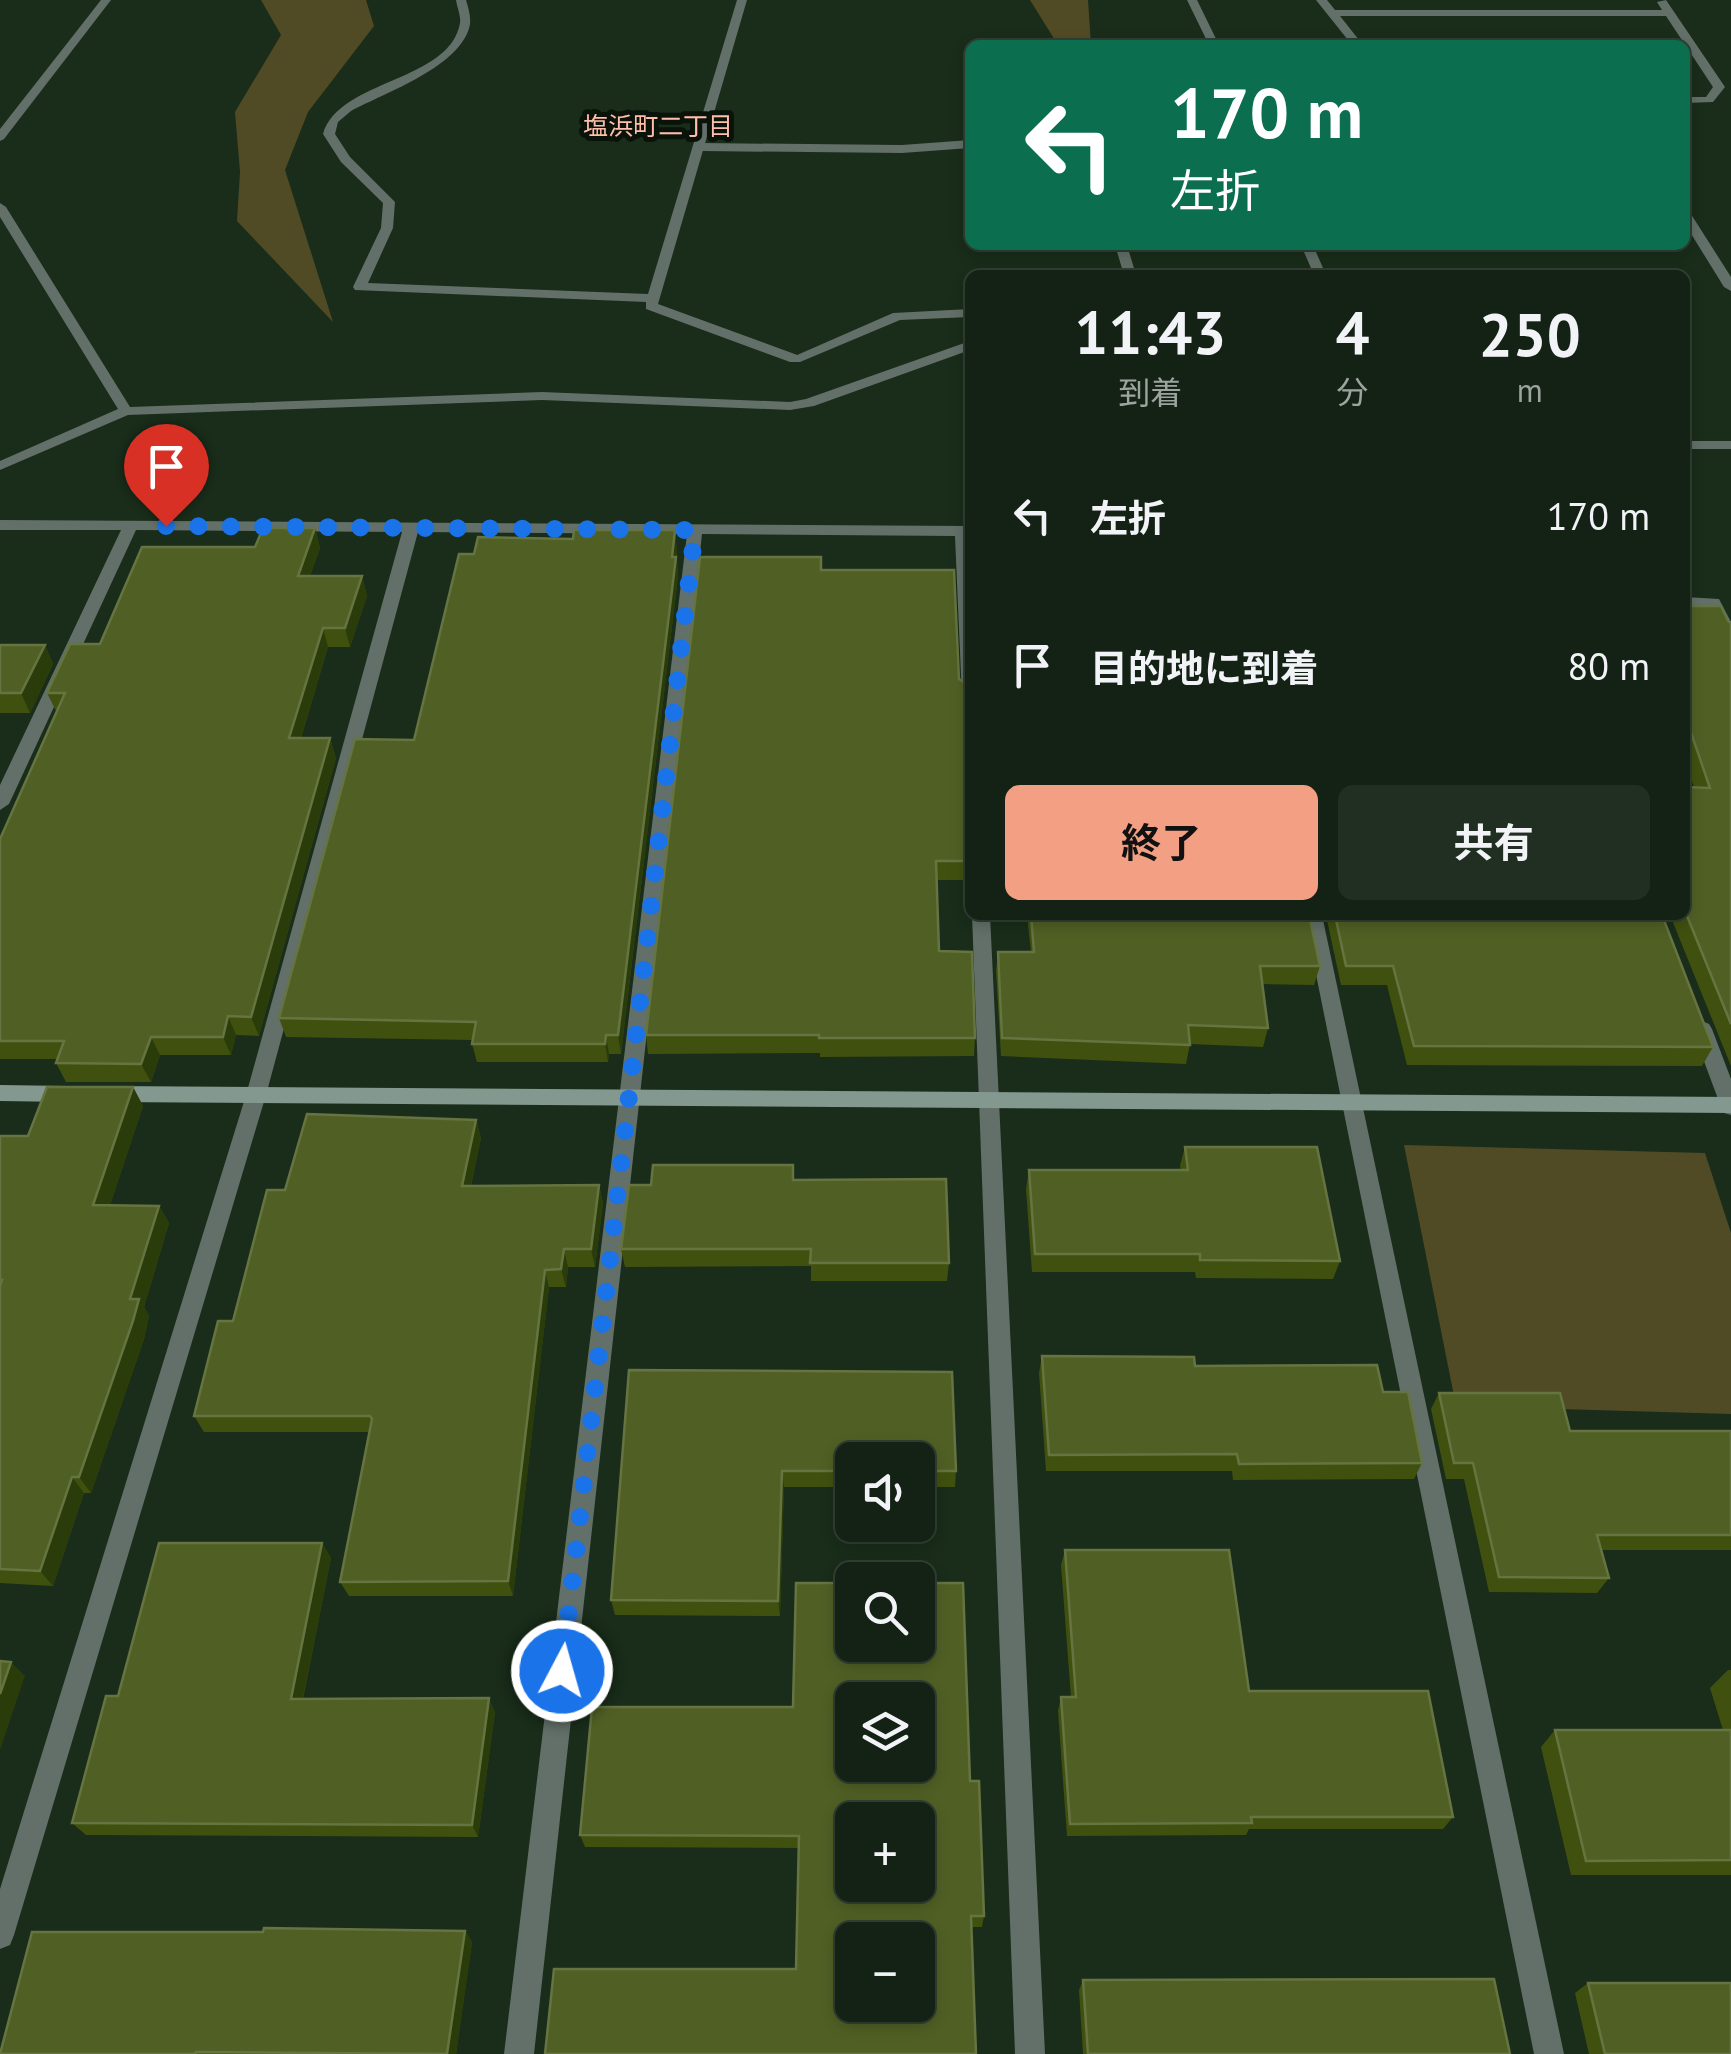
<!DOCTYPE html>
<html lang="ja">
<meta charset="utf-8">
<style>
:root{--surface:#132214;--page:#202f22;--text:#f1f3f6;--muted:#9da4a0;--line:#323f34;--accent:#f39f84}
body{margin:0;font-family:"PT Sans","Noto Sans JP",sans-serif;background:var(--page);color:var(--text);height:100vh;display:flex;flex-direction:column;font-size:38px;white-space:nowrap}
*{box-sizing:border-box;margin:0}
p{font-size:32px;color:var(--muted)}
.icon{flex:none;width:55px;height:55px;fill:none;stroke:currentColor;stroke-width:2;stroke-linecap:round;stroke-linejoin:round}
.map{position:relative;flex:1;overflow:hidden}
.details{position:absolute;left:965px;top:270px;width:725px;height:650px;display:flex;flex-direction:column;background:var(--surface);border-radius:15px;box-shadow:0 5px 15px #0003,0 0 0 2px var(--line)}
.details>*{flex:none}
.guide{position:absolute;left:965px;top:40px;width:725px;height:210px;border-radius:15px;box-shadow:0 5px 15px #0003,0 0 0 2px var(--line);background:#0b6e4f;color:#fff;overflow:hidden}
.controls{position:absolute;left:835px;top:1442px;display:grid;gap:20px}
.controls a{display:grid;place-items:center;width:100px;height:100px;border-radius:15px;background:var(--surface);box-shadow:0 5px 15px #0003,0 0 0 2px var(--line);font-size:50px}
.pin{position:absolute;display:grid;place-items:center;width:85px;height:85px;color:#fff;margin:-102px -42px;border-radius:50% 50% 50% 0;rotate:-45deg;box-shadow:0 0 10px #0007}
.pin .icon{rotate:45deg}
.me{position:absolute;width:110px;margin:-55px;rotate:6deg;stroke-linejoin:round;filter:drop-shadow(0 0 8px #0008)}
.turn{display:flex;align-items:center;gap:35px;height:210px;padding:0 40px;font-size:45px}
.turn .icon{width:130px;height:130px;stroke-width:2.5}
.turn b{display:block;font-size:70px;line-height:85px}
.eta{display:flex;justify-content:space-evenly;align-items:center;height:170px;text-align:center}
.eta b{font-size:60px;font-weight:700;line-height:70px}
.action{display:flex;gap:20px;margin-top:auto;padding:20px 40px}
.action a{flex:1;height:115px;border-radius:15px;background:var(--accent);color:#111;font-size:40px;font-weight:700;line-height:115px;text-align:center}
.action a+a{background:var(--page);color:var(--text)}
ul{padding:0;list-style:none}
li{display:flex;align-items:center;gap:30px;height:150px;padding:0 40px}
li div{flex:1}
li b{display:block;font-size:38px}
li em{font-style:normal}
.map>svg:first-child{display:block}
.green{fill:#504b25}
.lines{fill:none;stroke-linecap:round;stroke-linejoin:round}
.lane{fill:#627069;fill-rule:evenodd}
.street{fill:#627069;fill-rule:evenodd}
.secondary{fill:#83998f;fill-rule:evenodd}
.wall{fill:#40510f}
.shaded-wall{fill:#2a3c0a}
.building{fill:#506024;stroke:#657440;stroke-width:2.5;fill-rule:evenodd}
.route{stroke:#1a73e8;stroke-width:18;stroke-dasharray:0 32.4}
.labels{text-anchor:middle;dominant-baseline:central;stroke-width:10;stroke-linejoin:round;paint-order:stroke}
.far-neighbourhood-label{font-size:25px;fill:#febea9;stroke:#0a130a}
</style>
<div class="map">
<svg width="1731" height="2054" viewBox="0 0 1731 2054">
<rect width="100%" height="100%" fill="#192d1a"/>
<g class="green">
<polygon points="261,0 366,0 374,26 308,112 285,170 333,322 237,221 240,172 235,112 281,35"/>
<polygon points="1030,0 1088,0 1091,45 1058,45"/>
<polygon points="1404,1145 1705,1153 1731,1233 1731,1414 1456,1406"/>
</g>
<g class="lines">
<g class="lane">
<polygon points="970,140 970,148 902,153 701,151 695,147 701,143 902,145"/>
<polygon points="1115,245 1127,245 1136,275 1124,275"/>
<polygon points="970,309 970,317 900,320 800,362 788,359 893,313"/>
</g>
<g class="street">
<polygon points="101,0 111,0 4,139 0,141 0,129"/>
<path d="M456 0H466C468 7 471 16 470 24 463 66 384 93 351 111L338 122 335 134 350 157 395 202 393 228 368 283 648 294 737 0H747L658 304 800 356V362H790L646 309V302L355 290 353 287 381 228 383 203 341 162 323 134C339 79 450 82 460 23 461 16 457 7 456 0Z"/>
<polygon points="1187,0 1197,0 1219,45 1209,45"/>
<polygon points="1316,0 1327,0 1335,10 1662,10 1657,2 1666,0 1725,87 1713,102 1685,103 1685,97 1706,97 1713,87 1666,16 1340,16 1363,45 1352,45"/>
<polygon points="0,203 6,207 130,407 542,392 790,402 806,399 970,341 970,350 814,406 790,410 542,400 128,415 0,470 0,461 118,409 0,217"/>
<polygon points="1685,210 1689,211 1731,277 1731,291 1724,287 1685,224"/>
<polygon points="1301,245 1313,245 1326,275 1314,275"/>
<rect x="1685" y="441" width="46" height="8"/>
<polygon points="0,520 970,526 970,703 962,698 955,536 702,534 534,2054 504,2054 687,534 418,532 266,1095 14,1935 10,1945 0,1949 0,1889 246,1095 402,532 136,530 9,804 0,810 0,785 121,530 0,530"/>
<polygon points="1685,597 1719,599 1731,622 1731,644 1723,639 1707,607 1685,607"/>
<polygon points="972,915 990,915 1045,2054 1015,2054"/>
<polygon points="1304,915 1322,915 1564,2054 1534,2054"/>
<polygon points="1702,1021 1709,1024 1712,1029 1731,1079 1731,1115 1724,1113 1721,1107 1692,1029 1695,1024"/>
</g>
<g class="secondary">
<polygon points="0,1085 68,1086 75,1088 78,1094 75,1100 68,1102 0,1101"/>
<polygon points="112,1086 1731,1097 1731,1113 112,1102 105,1100 102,1094 105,1088"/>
</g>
</g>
<g class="wall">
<polygon points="315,528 320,548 310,576 362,576 367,596 350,647 328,647 301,738 330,738 336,758 259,1036 236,1035 231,1055 160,1055 151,1082 66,1082 56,1063 57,1059 0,1059 0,839 57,713 47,693 100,644 255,547"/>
<polygon points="675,530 678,576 621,1054 609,1054 608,1062 477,1062 472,1044 473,1040 286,1037 279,1018 414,740 474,554 573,539"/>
<polygon points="821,570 970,686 970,880 937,880 939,951 975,1038 974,1056 820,1057 820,1053 648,1054 646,1035"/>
<polygon points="1685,606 1731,623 1731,1066 1670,915 1685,915 1685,787 1694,787 1685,760"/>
<polygon points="0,645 45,645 53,664 30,713 0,713"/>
<polygon points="1027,915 1309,915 1320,966 1314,985 1262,984 1268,1028 1263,1047 1190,1044 1186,1064 1001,1056 996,971 998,952 1031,952"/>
<polygon points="1328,915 1662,915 1713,1047 1702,1066 1407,1065 1387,985 1341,985 1327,920"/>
<polygon points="133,1087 143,1106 110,1205 159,1206 169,1223 144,1307 149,1316 144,1339 91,1493 84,1493 53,1586 0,1583 0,1136 28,1136"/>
<polygon points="476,1120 481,1138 471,1186 599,1185 603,1203 595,1267 568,1267 566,1287 549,1287 513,1596 349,1596 340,1582 370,1432 204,1432 194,1416 285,1190"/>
<polygon points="1185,1147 1340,1261 1333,1279 1196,1278 1195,1272 1032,1272 1026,1189 1029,1170 1181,1170 1180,1166"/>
<polygon points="793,1165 794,1180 949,1263 947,1281 811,1281 811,1266 625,1267 621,1249 651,1185"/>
<polygon points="1042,1356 1195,1366 1383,1392 1422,1463 1414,1479 1233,1480 1232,1471 1046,1471 1039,1373"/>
<polygon points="629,1370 956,1471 955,1487 918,1487 918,1460 852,1460 852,1487 784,1487 780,1616 615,1615 611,1600"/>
<polygon points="1439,1393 1570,1431 1731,1431 1731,1550 1602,1550 1609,1578 1597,1593 1489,1592 1464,1479 1446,1479 1431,1409"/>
<polygon points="322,1543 331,1558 303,1699 495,1712 478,1837 86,1835 72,1823 118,1696"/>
<polygon points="1065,1550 1249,1691 1453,1817 1443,1829 1249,1829 1246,1835 1067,1836 1058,1711 1061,1697 1071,1697 1061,1565"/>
<polygon points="1728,1670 1731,1670 1731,1875 1571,1875 1541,1747 1555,1730 1723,1730 1710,1688"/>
<polygon points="970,1781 984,1916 982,1927 971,1927 796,1969 799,1848 585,1847 580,1835"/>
<polygon points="465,1931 472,1942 456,2054 0,2054"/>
<polygon points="1083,1980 1510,2054 1083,2054 1079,1990"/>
<polygon points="1588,1983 1731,2054 1589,2054 1575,1993"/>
</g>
<g class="shaded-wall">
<polygon points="315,528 320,548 303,595 298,576"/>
<polygon points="675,530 677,548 675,568 676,557 678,576 621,1054 618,1035"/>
<polygon points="362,576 367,596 350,647 345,628"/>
<polygon points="323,628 328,647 295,757 289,738"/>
<polygon points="45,645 53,664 30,713 21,693"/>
<polygon points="330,738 336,758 259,1036 251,1017"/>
<polygon points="228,1016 236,1035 231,1055 223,1037"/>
<polygon points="606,1035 609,1054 608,1062 605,1044"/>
<polygon points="151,1037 160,1055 151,1082 141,1064"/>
<polygon points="133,1087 143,1106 104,1223 93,1205"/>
<polygon points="476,1120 481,1138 467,1204 462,1186"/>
<polygon points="599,1185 603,1203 595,1267 591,1249"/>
<polygon points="159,1206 169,1223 144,1307 149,1316 144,1339 91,1493 79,1477 130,1299"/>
<polygon points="564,1249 568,1267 566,1287 561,1269"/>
<polygon points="545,1270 549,1287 513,1596 508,1581"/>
<polygon points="782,1471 784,1487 780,1616 778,1601"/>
<polygon points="72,1477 84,1493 53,1586 40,1571"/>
<polygon points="322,1543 331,1558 300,1712 291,1699"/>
<polygon points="11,1662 25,1676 0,1750 0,1694"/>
<polygon points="489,1698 495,1712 478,1837 472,1825"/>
<polygon points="465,1931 472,1942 456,2054 447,2054"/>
</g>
<g class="building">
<polygon points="263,528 315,528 298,576 362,576 345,628 323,628 289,738 330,738 251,1017 228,1016 223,1037 151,1037 141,1064 56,1063 64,1041 0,1041 0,839 65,693 47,693 70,644 100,644 142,547 255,547"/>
<polygon points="574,530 675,530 672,557 676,557 618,1035 606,1035 605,1044 472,1044 476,1022 279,1018 355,739 414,740 459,554 474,554 478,537 573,539"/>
<polygon points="700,557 821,557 821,570 954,570 959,679 970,686 970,861 936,861 939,951 972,952 975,1038 819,1038 819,1035 646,1035"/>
<polygon points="1685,606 1721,606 1728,621 1731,623 1731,1024 1685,911 1685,787 1710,788 1685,715"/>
<polygon points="0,645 45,645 21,693 0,693"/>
<polygon points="1031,915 1309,915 1320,966 1260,966 1268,1028 1188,1025 1190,1045 1002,1038 998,952 1034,952"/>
<polygon points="1335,915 1662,915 1713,1047 1414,1046 1393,966 1346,966"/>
<polygon points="47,1087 133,1087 93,1205 159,1206 130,1299 139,1299 133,1321 79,1477 72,1477 40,1571 0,1569 0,1286 2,1280 0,1280 0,1136 28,1136"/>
<polygon points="307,1114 476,1120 462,1186 599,1185 591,1249 564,1249 561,1269 545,1270 508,1581 340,1582 372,1419 370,1416 194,1416 218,1321 233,1321 267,1190 285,1190"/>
<polygon points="1185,1147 1317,1147 1340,1261 1200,1260 1200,1254 1035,1254 1029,1170 1188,1170"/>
<polygon points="653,1165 793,1165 793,1180 946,1179 949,1263 810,1263 811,1249 621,1249 629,1185 651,1185"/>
<polygon points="1042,1356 1194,1357 1195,1366 1377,1365 1383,1392 1408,1392 1422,1463 1239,1464 1237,1454 1049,1455"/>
<polygon points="629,1370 952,1372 956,1471 918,1471 918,1460 852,1460 852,1471 782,1471 778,1601 611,1600"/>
<polygon points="1439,1393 1560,1393 1570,1431 1731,1431 1731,1535 1597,1535 1609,1578 1499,1577 1473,1463 1454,1463"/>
<polygon points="159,1543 322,1543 291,1699 489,1698 472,1825 72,1823 106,1696 118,1696"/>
<polygon points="1065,1550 1229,1550 1249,1691 1428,1691 1453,1817 1251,1817 1252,1823 1070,1824 1061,1697 1076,1697"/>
<path d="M796 1583H852V1645H918V1583H963L970 1781H979L984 1916H971L976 2054H545L554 1969H796L799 1836 580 1835 592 1707H793ZM852 1700H918V1765H852ZM852 1820H918V1885H852ZM852 1940H918V2005H852Z"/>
<polygon points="0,1661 11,1662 0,1694"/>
<polygon points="1555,1730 1731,1730 1731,1860 1586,1861"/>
<polygon points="264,1928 465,1931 447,2054 196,2052 195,2054 0,2054 32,1932 263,1932"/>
<polygon points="1494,1979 1510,2054 1088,2054 1083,1980"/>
<polygon points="1588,1983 1731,1983 1731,2054 1605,2054"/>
</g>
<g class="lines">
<polyline class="route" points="166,526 695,530 562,1671"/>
</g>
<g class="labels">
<g class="far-neighbourhood-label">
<text x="658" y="126">塩浜町二丁目</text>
</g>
</g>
</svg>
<div class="controls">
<a><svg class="icon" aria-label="sound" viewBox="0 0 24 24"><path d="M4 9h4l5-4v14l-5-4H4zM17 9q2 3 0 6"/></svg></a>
<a><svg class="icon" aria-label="search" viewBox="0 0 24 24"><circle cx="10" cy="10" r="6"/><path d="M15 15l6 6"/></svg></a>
<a><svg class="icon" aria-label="layers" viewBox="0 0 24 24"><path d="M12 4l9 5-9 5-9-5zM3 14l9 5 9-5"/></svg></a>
<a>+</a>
<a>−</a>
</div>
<div class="pin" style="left:166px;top:526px;background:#d93025"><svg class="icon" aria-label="arrive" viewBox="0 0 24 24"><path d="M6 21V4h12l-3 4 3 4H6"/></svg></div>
<svg class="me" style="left:562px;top:1671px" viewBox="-20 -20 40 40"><circle r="17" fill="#1a73e8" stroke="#fff" stroke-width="3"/><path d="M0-11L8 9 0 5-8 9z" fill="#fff"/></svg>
<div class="guide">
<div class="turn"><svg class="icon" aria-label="left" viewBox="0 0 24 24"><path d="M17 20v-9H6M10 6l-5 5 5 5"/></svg><div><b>170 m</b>左折</div></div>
</div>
<section class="details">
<div class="eta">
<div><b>11:43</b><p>到着</p></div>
<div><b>4</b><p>分</p></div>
<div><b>250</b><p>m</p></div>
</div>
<ul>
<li><svg class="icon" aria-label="left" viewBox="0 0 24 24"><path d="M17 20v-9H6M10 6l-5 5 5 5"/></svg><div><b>左折</b></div><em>170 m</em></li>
<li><svg class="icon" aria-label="arrive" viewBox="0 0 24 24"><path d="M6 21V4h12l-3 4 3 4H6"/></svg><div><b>目的地に到着</b></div><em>80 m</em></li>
</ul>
<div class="action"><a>終了</a><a>共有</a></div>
</section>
</div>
